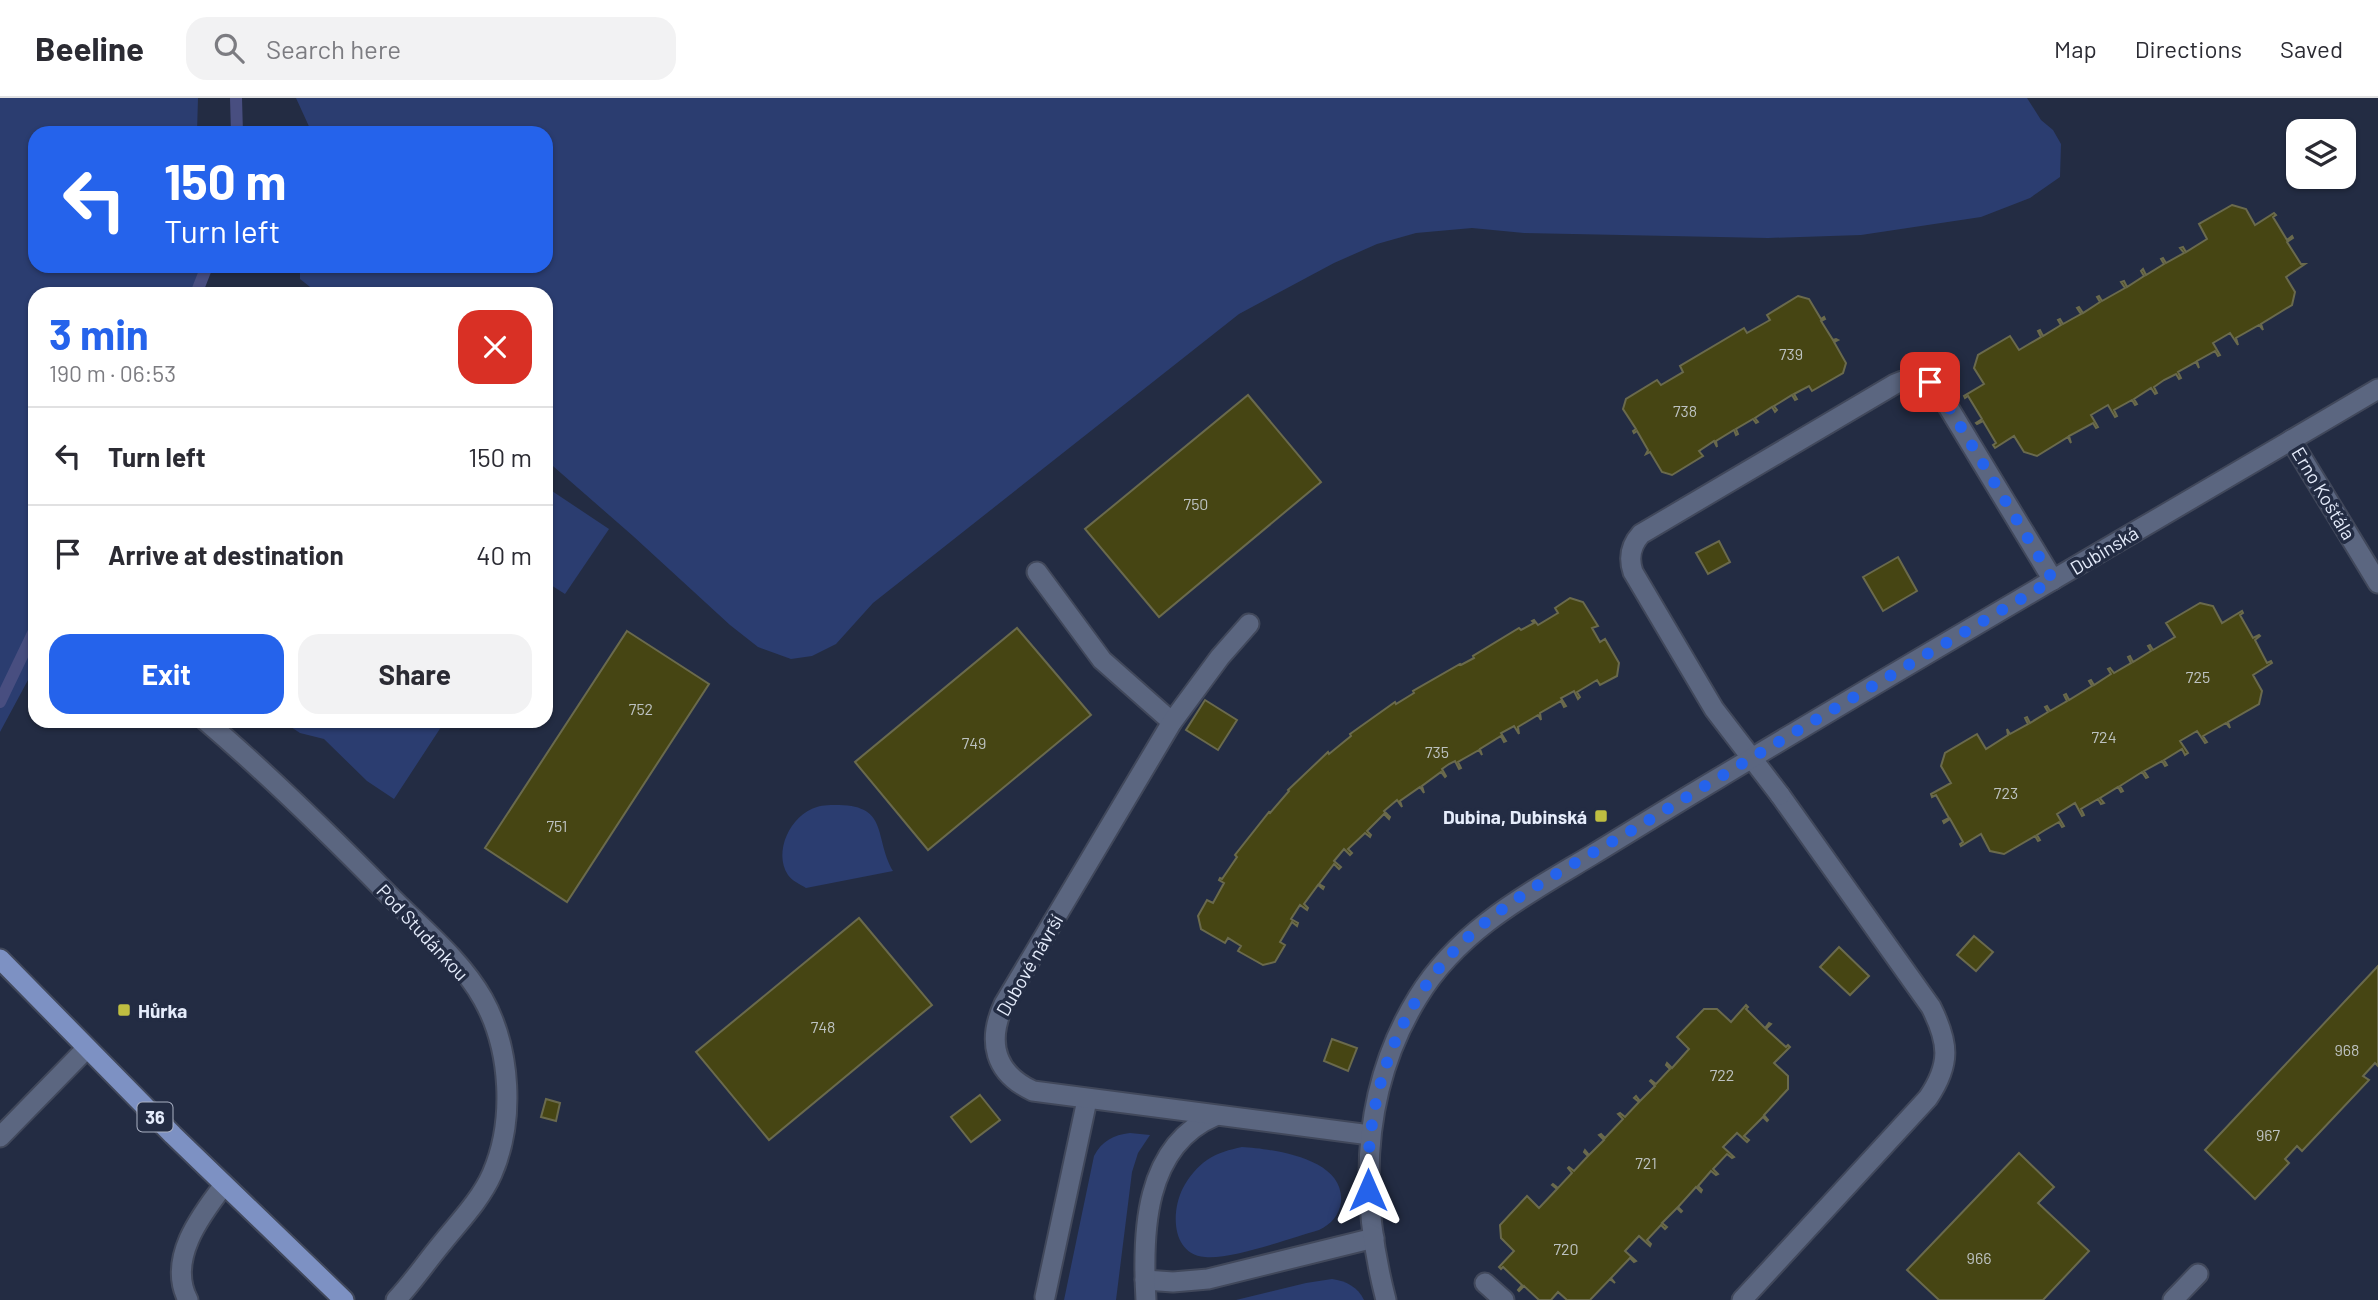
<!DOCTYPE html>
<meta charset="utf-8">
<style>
:root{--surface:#fff;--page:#f2f2f3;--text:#2b2b33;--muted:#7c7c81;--line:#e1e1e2;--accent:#2563eb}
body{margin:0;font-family:Barlow,sans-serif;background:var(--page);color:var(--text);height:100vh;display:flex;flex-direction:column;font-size:26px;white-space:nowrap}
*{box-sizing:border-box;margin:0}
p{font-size:23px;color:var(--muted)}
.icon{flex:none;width:38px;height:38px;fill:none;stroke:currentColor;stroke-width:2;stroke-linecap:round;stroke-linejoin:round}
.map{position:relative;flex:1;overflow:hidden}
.panel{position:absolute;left:28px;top:189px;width:525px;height:441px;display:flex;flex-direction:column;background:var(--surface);border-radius:21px;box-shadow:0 2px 5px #0004}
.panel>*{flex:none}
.top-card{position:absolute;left:28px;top:28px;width:525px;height:147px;border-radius:21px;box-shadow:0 2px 5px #0004;background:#2563eb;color:#fff;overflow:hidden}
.fabs{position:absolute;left:2286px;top:21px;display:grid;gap:14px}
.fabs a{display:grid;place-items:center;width:70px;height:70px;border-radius:14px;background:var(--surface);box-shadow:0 2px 5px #0004;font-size:35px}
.pin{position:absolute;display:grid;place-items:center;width:60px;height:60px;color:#fff;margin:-30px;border-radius:14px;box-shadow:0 4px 10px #0006}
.me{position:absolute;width:77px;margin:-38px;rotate:0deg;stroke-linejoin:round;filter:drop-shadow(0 0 5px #0008)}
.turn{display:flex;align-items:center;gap:24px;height:147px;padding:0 21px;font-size:32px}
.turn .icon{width:91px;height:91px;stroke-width:2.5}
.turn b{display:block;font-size:49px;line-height:60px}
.round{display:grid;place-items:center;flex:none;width:74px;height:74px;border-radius:21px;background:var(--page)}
.head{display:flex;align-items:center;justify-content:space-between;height:119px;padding:0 21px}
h1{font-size:42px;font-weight:700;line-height:52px;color:var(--accent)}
.cta{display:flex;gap:14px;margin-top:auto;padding:14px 21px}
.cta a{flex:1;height:80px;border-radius:21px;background:var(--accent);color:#fff;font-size:28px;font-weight:700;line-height:80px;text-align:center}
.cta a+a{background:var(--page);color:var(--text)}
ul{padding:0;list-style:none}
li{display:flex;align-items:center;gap:21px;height:98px;padding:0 21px;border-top:2px solid var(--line)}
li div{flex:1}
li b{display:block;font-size:26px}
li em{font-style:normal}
header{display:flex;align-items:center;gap:42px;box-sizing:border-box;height:98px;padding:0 35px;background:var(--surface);border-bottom:2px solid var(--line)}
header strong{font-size:33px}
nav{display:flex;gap:38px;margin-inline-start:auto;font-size:24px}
.search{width:490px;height:63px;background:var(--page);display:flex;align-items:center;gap:18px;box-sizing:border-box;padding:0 24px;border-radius:21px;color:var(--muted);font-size:26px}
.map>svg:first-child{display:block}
.green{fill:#2b3d70}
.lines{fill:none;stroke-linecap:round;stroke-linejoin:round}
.stream{stroke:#484e80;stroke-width:12}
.building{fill:#464513;stroke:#6a6a4d;stroke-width:2}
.service-casing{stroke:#41485b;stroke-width:23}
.minor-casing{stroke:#41485b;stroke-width:23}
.primary-casing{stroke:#41485b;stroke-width:23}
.service{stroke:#5b6680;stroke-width:19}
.minor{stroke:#5b6680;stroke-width:19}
.primary{stroke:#7d91c3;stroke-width:19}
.route{stroke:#2563eb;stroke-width:12;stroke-dasharray:0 21.6}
.poi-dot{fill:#bfbe41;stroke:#232c43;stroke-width:2.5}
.labels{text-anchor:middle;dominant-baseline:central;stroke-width:7;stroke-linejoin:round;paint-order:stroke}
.number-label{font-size:16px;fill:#bdc2c1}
.shield{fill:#232c43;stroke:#abb2c4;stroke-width:2}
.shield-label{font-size:18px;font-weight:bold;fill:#e5ecfb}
.street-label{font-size:19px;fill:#e5ecfb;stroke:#232c43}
.poi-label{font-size:19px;font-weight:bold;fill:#e5ecfb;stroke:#232c43;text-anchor:end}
</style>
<header>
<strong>Beeline</strong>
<div class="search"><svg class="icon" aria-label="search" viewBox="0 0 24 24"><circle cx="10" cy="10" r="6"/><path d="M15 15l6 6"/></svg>Search here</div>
<nav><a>Map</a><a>Directions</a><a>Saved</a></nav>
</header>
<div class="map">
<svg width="2378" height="1202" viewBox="0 0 2378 1202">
<rect width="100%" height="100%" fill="#232c43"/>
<g class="green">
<polygon points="0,0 198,0 197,35 35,35 35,168 199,168 201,196 35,196 35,569 0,634"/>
<polygon points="296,0 2027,0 2041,22 2053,32 2061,46 2060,79 2030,100 1981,119 1861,137 1768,140 1524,135 1472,130 1416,135 1377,146 1334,165 1239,216 873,505 836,546 812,558 791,561 758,549 730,527 633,438 546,362 546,196 319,196 300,181 300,168 546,168 546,35 312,35"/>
<polygon points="546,389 609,431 565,496 546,484"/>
<polygon points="282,623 445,623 394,701 367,683 324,641 300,635"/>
<path d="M839 707C889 708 874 740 893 773L806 790C800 786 792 783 788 777 773 754 790 717 817 709 823 707 832 707 839 707Z"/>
<path d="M1130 1035 1150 1037 1138 1055 1132 1074 1116 1202H1064L1094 1058C1102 1043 1113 1037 1130 1035Z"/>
<path d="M1242 1049C1273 1051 1345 1060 1341 1104 1339 1118 1331 1126 1319 1132 1291 1140 1230 1162 1205 1159 1171 1156 1171 1113 1183 1090 1188 1080 1198 1068 1207 1062 1219 1054 1229 1052 1242 1049Z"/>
<path d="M1332 1181C1346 1183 1358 1189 1364 1202H1236L1306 1185Z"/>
</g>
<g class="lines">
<g class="stream">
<polyline points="236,0 237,35"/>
<polyline points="196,196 207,168"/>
<polyline points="0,604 35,531"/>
</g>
</g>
<g class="building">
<polygon points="2232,107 2246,111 2255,127 2274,115 2276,117 2273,119 2287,142 2292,138 2293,140 2287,144 2301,166 2305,166 2286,179 2295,194 2292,207 2261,226 2263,232 2259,227 2236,240 2238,247 2230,235 2213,245 2220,257 2218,258 2215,253 2197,263 2199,270 2196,264 2178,274 2181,280 2179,281 2176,276 2164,282 2154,289 2157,295 2155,296 2151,290 2134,301 2137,306 2135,307 2132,302 2114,312 2117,318 2115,319 2108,307 2091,317 2098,329 2096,330 2093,325 2069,338 2071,345 2068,339 2037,358 2024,354 2014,338 1995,350 1993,347 1996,345 1983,323 1977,326 1976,325 1982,321 1968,298 1965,300 1964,298 1984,286 1974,270 1978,257 2010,238 2019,252 2041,239 2038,233 2040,232 2043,238 2061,227 2058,222 2060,221 2063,226 2081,216 2077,210 2079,209 2083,215 2100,204 2097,199 2099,198 2102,203 2125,190 2121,184 2124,183 2127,189 2144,178 2141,173 2143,171 2146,177 2164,166 2161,161 2163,160 2166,165 2184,155 2180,150 2183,149 2186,154 2207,141 2199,126"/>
<polygon points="1798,198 1809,201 1821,221 1824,219 1825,221 1821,223 1833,242 1836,241 1838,242 1834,244 1846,265 1843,275 1812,293 1809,288 1794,296 1797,301 1795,302 1792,297 1774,308 1777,312 1775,314 1772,309 1755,320 1758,324 1756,325 1753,321 1736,331 1738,336 1736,337 1734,332 1716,343 1717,349 1714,343 1699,353 1703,358 1672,377 1662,374 1650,354 1646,356 1648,352 1637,333 1634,335 1633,333 1636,331 1623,311 1626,301 1657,282 1661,287 1683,274 1680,268 1744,230 1747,235 1770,222 1767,217"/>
<polygon points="1248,297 1321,384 1159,519 1085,431"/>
<polygon points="1719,443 1730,464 1708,476 1696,455"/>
<polygon points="1898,459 1917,493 1883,513 1863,479"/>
<polygon points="1570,500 1583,504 1598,528 1592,530 1600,544 1605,541 1619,565 1617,578 1600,587 1597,582 1577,594 1580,599 1578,601 1574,593 1561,600 1566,608 1564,609 1561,603 1540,615 1541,622 1538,617 1518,629 1519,636 1514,628 1501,635 1506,643 1504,644 1501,638 1480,651 1482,657 1479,652 1458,664 1461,670 1459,671 1455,663 1449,666 1442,671 1446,678 1445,679 1441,674 1422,688 1424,695 1420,689 1400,703 1402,709 1397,702 1384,713 1390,719 1389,721 1384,716 1367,733 1371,737 1370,739 1365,735 1348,751 1352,755 1350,757 1344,751 1334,763 1341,769 1339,771 1334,766 1319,786 1324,789 1323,791 1318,787 1304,806 1308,810 1307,812 1300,807 1291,821 1298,825 1297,828 1292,824 1280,844 1285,847 1275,864 1263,867 1238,853 1241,848 1228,840 1225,845 1201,831 1198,818 1207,802 1213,805 1224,785 1219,782 1220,780 1222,781 1237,759 1235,757 1269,714 1270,715 1289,693 1288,692 1328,654 1329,656 1351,638 1350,636 1395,604 1396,606 1414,595 1413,593 1460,566 1461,567 1474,560 1473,558 1519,530 1521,532 1534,525 1532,523 1534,522 1538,527 1558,515 1555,510"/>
<polygon points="2200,505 2213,508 2222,525 2242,513 2243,515 2240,517 2253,540 2259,537 2260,538 2255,542 2267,565 2271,563 2272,565 2253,577 2262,593 2259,606 2228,624 2230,630 2226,625 2203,638 2207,644 2205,645 2197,633 2180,643 2188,655 2185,657 2182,651 2164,662 2167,667 2165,668 2162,663 2144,673 2148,679 2146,680 2142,674 2120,688 2123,693 2121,694 2118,689 2100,700 2104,705 2101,706 2098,701 2081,711 2084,717 2082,718 2075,705 2057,716 2064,728 2062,729 2059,724 2045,732 2037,737 2040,742 2038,743 2035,738 2004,756 1990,753 1981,736 1961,748 1960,746 1963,744 1950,721 1944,725 1943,723 1949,720 1936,697 1932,699 1931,696 1951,685 1941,668 1945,655 1977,636 1986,651 2008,637 2007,631 2010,636 2028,626 2025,620 2027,619 2030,625 2048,614 2045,609 2047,608 2050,613 2067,603 2064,597 2066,596 2069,602 2092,588 2089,583 2091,582 2094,587 2111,576 2108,571 2110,570 2114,575 2131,565 2128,559 2130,558 2133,564 2151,553 2148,548 2150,547 2153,552 2175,539 2166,525"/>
<polygon points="1017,530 1091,617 928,752 855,664"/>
<polygon points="627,533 709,586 567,804 485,750"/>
<polygon points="1205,602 1237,622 1218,652 1186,632"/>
<polygon points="859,820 932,907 769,1042 696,954"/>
<polygon points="1974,838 1993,854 1976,873 1957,857"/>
<polygon points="1839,849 1869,878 1850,897 1820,869"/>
<polygon points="2378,868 2378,968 2375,965 2363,978 2369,982 2302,1053 2297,1048 2285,1061 2289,1065 2255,1101 2205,1052"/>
<polygon points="1746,907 1748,909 1746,911 1765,930 1769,925 1771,926 1766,931 1786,949 1788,947 1790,949 1774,965 1788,978 1788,991 1764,1017 1768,1022 1767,1023 1763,1019 1744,1038 1749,1042 1747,1044 1737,1035 1723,1049 1734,1059 1732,1060 1727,1056 1713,1071 1718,1076 1716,1077 1711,1073 1698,1088 1702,1092 1701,1094 1696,1089 1678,1109 1682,1113 1681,1114 1677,1110 1662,1125 1667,1129 1665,1131 1661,1127 1647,1142 1651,1146 1650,1148 1639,1138 1625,1153 1636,1163 1634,1164 1630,1160 1611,1180 1615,1185 1610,1181 1590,1202 1567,1202 1558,1194 1551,1202 1539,1202 1524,1188 1519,1193 1518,1192 1522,1187 1503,1169 1501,1171 1499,1169 1514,1153 1501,1140 1500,1127 1527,1098 1539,1110 1557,1091 1552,1087 1553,1086 1558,1090 1572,1075 1568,1070 1569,1069 1574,1073 1588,1058 1584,1054 1585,1052 1589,1057 1604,1042 1599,1037 1601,1036 1605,1040 1623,1021 1618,1016 1620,1015 1625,1019 1639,1004 1634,1000 1636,998 1640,1003 1655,988 1650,983 1651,982 1656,986 1670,971 1666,967 1667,965 1672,970 1689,951 1677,939 1704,911 1717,911 1731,924"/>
<polygon points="1332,941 1357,950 1348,973 1324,963"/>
<polygon points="980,997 1000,1022 971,1044 951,1019"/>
<polygon points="546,1001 560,1005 556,1023 541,1019"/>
<polygon points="2019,1055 2054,1089 2038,1105 2089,1153 2043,1202 1939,1202 1907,1172"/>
</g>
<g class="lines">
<g class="service-casing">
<g id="service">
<polyline points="0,1039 87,950"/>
<polyline points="1145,1182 1173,1184 1208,1181 1374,1140"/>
<polyline points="1485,1185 1504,1202"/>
<polyline points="1045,1199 1087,1002"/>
<path d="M188 1202C167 1162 200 1118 224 1087"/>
<path d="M1146 1202C1142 1135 1144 1048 1215 1018"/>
<path d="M1742 1202 1928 1000C1951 966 1949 945 1931 909L1780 697"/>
</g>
</g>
<g class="minor-casing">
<g id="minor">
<polyline points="2291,342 2378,485"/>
<polyline points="1037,474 1102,562 1172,624"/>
<path d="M1249 526 1220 559 1172 624 1004 906C987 943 994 975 1033 993L1370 1037"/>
<path d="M206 623C269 677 329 736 387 795 419 828 460 860 483 901 511 951 515 1023 492 1076 481 1101 460 1123 443 1144 427 1163 413 1184 396 1202"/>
<path d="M1780 697 1714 611 1633 474C1628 459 1631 447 1641 436L1895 286C1916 277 1926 278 1941 297L2053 482"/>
<path d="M1386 1202C1359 1098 1360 993 1418 899 1459 832 1527 796 1592 757 1633 732 1675 706 1717 681 1936 549 2158 421 2378 291"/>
<polyline points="2173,1202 2198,1176"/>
</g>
</g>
<g class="primary-casing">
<polyline id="primary" points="0,861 173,1037 344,1202"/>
</g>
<use href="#service" class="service"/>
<use href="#minor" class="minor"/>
<use href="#primary" class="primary"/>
</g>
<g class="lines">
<path class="route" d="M1368 1092C1366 1008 1390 927 1445 863 1496 803 1578 765 1644 725 1780 642 1917 562 2053 482L1941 296 1930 284"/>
</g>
<g class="poi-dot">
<rect x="1594" y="711" width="14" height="14" rx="3.5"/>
<rect x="117" y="905" width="14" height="14" rx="3.5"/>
</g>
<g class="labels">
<g class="number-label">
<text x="1791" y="255">739</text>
<text x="1685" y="312">738</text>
<text x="1196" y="405">750</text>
<text x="2198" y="578">725</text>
<text x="641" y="610">752</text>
<text x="2104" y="638">724</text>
<text x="974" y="644">749</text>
<text x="1437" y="653">735</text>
<text x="2006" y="694">723</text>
<text x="557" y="727">751</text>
<text x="823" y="928">748</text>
<text x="2347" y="951">968</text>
<text x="1722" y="976">722</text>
<text x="2268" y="1036">967</text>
<text x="1646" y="1064">721</text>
<text x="1566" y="1150">720</text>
<text x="1979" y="1159">966</text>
</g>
<rect class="shield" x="137.5" y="1004.5" width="35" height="29" rx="5"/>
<g class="shield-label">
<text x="155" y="1019">36</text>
</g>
<g class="street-label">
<text transform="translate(2324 395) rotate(59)">Erno Košťála</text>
<text transform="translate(2104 452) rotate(-31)">Dubinská</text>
<text transform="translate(423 834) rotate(47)">Pod Studánkou</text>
<text transform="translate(1029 867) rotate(-60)">Dubové návrší</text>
</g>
<g class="poi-label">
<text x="1587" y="718">Dubina, Dubinská</text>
<text x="138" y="912" text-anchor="start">Hůrka</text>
</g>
</g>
</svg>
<div class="fabs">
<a><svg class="icon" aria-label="layers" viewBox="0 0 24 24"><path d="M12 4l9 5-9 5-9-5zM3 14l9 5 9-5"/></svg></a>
</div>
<div class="pin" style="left:1930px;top:284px;background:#d93025"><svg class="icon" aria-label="arrive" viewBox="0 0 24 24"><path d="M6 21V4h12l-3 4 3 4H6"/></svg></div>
<svg class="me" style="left:1368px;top:1092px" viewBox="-20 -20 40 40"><path d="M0-17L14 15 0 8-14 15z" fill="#2563eb" stroke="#fff" stroke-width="4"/></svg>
<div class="top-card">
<div class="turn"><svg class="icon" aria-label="left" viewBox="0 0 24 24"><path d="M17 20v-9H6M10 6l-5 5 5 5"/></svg><div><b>150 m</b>Turn left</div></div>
</div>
<section class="panel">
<div class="head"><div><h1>3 min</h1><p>190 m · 06:53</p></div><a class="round" style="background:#d93025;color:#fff"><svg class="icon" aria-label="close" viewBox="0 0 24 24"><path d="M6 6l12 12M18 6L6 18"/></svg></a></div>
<ul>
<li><svg class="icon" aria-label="left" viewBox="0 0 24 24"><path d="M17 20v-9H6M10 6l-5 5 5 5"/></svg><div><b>Turn left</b></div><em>150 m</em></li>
<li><svg class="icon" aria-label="arrive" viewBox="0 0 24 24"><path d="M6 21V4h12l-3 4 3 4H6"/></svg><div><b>Arrive at destination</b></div><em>40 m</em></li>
</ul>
<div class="cta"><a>Exit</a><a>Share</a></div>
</section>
</div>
